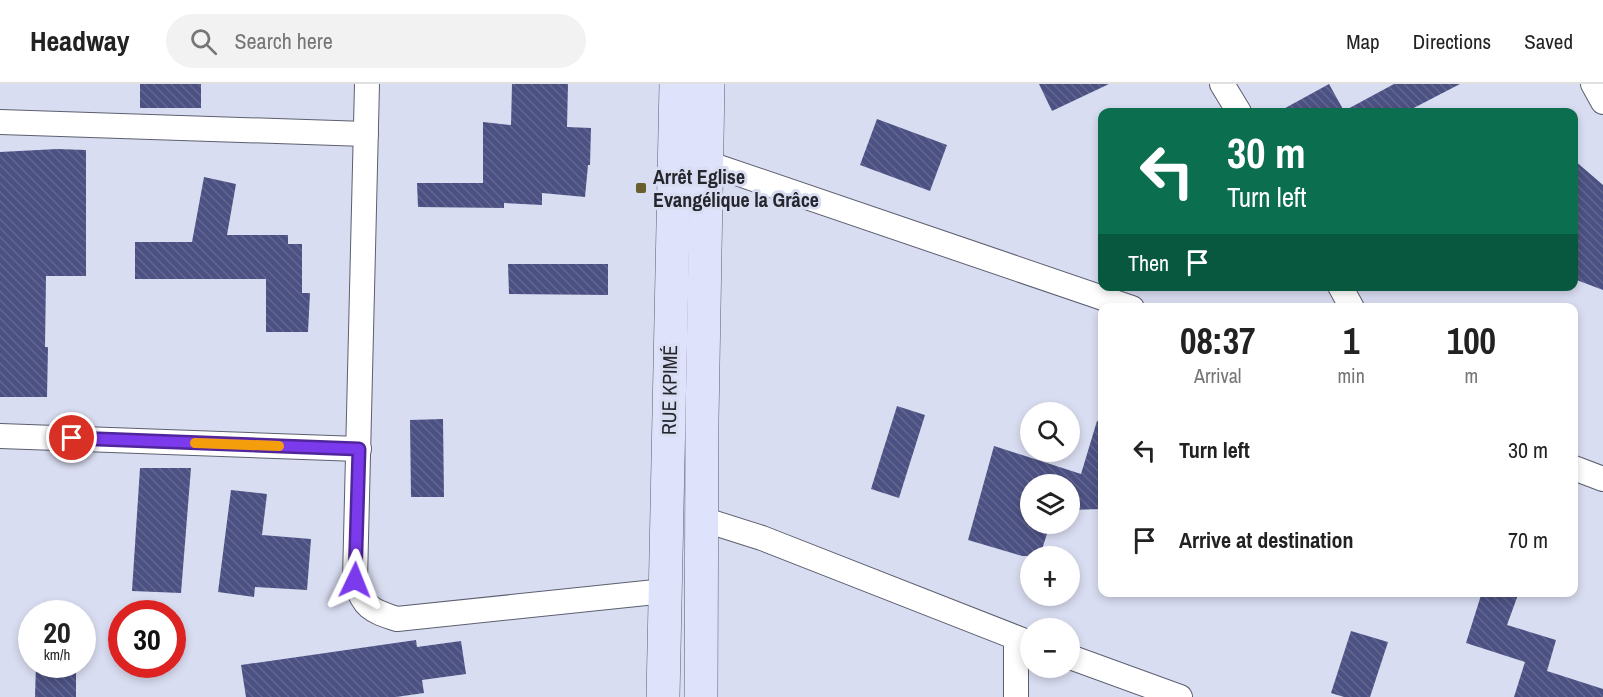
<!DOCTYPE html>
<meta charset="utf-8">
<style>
:root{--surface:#fff;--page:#f2f2f2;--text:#222;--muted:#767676;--line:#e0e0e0}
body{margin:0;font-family:"Archivo Narrow",sans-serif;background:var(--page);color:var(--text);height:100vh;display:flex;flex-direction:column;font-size:22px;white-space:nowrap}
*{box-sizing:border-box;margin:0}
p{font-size:20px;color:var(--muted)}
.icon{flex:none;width:33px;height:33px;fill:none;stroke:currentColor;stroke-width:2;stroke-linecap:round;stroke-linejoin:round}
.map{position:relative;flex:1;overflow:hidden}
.side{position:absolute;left:1098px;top:219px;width:480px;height:294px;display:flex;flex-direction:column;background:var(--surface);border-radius:12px;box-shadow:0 3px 9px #0003}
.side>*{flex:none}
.top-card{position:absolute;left:1098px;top:24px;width:480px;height:183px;border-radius:12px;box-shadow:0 3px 9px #0003;background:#0b6e4f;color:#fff;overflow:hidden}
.controls{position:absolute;left:1020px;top:318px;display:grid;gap:12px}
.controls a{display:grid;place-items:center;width:60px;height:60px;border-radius:50%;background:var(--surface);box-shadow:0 3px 9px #0003;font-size:30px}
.speed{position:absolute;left:18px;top:516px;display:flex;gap:12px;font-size:30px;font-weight:700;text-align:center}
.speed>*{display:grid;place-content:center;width:78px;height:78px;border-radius:50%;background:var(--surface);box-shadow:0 3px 9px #0003;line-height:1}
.speed small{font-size:15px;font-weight:400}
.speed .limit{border:9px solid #d22;background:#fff;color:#111}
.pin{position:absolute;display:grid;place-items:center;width:51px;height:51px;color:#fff;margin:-26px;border:3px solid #fff;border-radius:50%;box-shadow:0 2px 6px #0007}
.me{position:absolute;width:66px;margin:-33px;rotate:2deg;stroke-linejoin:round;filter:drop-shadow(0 0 4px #0008)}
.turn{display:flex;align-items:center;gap:21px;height:126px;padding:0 30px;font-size:27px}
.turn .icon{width:78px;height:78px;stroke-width:2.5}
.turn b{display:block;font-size:42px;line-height:51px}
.then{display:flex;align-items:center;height:57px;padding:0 30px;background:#0003;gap:12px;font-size:22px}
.eta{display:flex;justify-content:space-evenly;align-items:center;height:102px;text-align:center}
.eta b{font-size:36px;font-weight:700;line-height:42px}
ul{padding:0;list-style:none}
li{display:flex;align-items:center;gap:18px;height:90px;padding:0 30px}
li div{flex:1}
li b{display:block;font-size:22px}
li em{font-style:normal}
header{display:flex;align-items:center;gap:36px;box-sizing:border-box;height:84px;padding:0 30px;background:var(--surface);border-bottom:2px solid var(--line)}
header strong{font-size:28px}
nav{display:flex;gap:33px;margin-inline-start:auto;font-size:21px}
.search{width:420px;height:54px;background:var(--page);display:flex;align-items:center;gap:15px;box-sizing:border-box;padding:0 21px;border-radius:33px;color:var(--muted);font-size:22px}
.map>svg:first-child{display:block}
.building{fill:url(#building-back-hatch)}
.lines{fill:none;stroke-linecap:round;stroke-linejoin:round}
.street-casing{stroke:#5c5f70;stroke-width:26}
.secondary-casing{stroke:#5c5f70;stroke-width:34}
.street{stroke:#fff;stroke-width:24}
.secondary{stroke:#dfe2fb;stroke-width:33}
.route-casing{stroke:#51269a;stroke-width:15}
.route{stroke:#7c3aed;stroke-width:10}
.slow{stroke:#f59e0b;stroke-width:10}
.poi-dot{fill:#6a5f2c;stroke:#d9ddf1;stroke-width:2}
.labels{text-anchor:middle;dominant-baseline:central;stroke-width:6;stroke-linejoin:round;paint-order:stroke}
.poi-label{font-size:20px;font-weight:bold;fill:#25262e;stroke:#d9ddf1;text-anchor:start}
.street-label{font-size:20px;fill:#25262e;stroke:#d9ddf1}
</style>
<header>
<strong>Headway</strong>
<div class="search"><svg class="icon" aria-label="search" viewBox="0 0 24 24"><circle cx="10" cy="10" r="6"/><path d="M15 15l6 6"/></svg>Search here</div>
<nav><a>Map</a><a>Directions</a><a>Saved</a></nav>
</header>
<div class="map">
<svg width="1603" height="613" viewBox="0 0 1603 613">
<defs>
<pattern id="building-back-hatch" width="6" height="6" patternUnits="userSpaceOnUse" patternTransform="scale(1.5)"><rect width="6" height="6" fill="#4c5183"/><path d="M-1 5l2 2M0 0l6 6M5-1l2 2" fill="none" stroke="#63678f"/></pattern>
</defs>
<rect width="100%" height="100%" fill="#d9ddf1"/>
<g class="building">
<rect x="140" y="0" width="61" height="24"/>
<polygon points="512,0 568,0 567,43 591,44 590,81 588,81 585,113 542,109 542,121 504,119 504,124 418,123 417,99 483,99 483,38 511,41"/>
<polygon points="1039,0 1109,0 1052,27"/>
<polygon points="1329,0 1344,27 1394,0 1460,0 1406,28 1278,28"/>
<polygon points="877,35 947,61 930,107 860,81"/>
<polygon points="57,65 86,66 86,192 46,192 45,263 48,263 47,313 0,313 0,68"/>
<polygon points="1574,76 1603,101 1603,206 1574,195"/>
<polygon points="204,93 236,100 227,151 288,151 288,160 302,160 302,209 310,209 308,248 266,248 266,195 135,195 135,158 192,158"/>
<polygon points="508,180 608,180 608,211 509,210"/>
<polygon points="897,322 925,331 899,414 871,405"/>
<polygon points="443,335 444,413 411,413 410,336"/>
<polygon points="1097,337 1102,338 1102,425 1070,426 1070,400 1030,400 1030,440 1050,440 1040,472 1022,472 968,456 994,362 1081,390"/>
<polygon points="140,384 191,384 181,509 132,507"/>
<polygon points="231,406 267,410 262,451 311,455 307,506 255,503 254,513 218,508"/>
<polygon points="1482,508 1519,508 1507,541 1556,556 1547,587 1603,605 1603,613 1514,613 1525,578 1466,559"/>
<polygon points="1351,547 1388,558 1370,613 1344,613 1331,609"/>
<polygon points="416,556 417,563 461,557 466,590 422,596 424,609 396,613 246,613 241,581"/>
<polygon points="36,580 76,580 76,613 35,613"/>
</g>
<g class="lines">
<g class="street-casing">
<g id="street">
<path d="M367 0 355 496C363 523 371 527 397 535L665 507"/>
<polyline points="1222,0 1239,28"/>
<polyline points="1593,0 1603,18"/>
<polyline points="0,38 366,50"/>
<polyline points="707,79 1132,224"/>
<polyline points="1340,202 1352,224"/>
<polyline points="0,352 359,365"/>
<polyline points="1574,384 1603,395"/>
<polyline points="702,435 762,454 1030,559"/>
<polyline points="1016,554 1016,613"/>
<polyline points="1070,573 1180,613"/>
</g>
</g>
<g class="secondary-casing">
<g id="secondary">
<polyline points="663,613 676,0"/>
<polyline points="701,613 702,336 708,0"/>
</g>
</g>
<use href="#street" class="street"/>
<use href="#secondary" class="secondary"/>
</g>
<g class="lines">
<g class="route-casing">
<polyline id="route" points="72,354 359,365 355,496"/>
</g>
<use href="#route" class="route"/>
<polyline class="slow" points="195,359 279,362"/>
</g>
<rect class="poi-dot" x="635" y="98" width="12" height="12" rx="3"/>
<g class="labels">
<g class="poi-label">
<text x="653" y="92">Arrêt Eglise<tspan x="653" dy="23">Evangélique la Grâce</tspan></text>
</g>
<g class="street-label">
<text transform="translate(669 306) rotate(-89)">RUE KPIMÉ</text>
</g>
</g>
</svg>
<div class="controls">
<a><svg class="icon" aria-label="search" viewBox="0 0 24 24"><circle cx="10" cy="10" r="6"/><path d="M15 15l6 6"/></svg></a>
<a><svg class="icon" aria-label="layers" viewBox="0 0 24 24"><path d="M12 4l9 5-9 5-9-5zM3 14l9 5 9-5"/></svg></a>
<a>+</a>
<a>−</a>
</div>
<div class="speed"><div>20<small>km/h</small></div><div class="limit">30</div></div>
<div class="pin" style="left:72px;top:354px;background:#d93025"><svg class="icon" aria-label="arrive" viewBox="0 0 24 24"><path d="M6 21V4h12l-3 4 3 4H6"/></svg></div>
<svg class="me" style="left:355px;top:496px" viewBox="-20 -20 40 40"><path d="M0-17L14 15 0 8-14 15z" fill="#7c3aed" stroke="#fff" stroke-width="4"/></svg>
<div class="top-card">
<div class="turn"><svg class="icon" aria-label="left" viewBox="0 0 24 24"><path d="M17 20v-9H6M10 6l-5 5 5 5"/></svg><div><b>30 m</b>Turn left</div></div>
<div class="then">Then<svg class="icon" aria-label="arrive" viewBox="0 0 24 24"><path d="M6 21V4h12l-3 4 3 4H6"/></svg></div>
</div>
<section class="side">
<div class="eta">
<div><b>08:37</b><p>Arrival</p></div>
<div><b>1</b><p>min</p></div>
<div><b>100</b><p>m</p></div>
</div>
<ul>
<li><svg class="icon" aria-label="left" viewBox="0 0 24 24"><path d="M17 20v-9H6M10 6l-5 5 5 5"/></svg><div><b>Turn left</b></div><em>30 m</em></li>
<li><svg class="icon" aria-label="arrive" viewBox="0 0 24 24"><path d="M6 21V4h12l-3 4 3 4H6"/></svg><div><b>Arrive at destination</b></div><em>70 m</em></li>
</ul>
</section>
</div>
